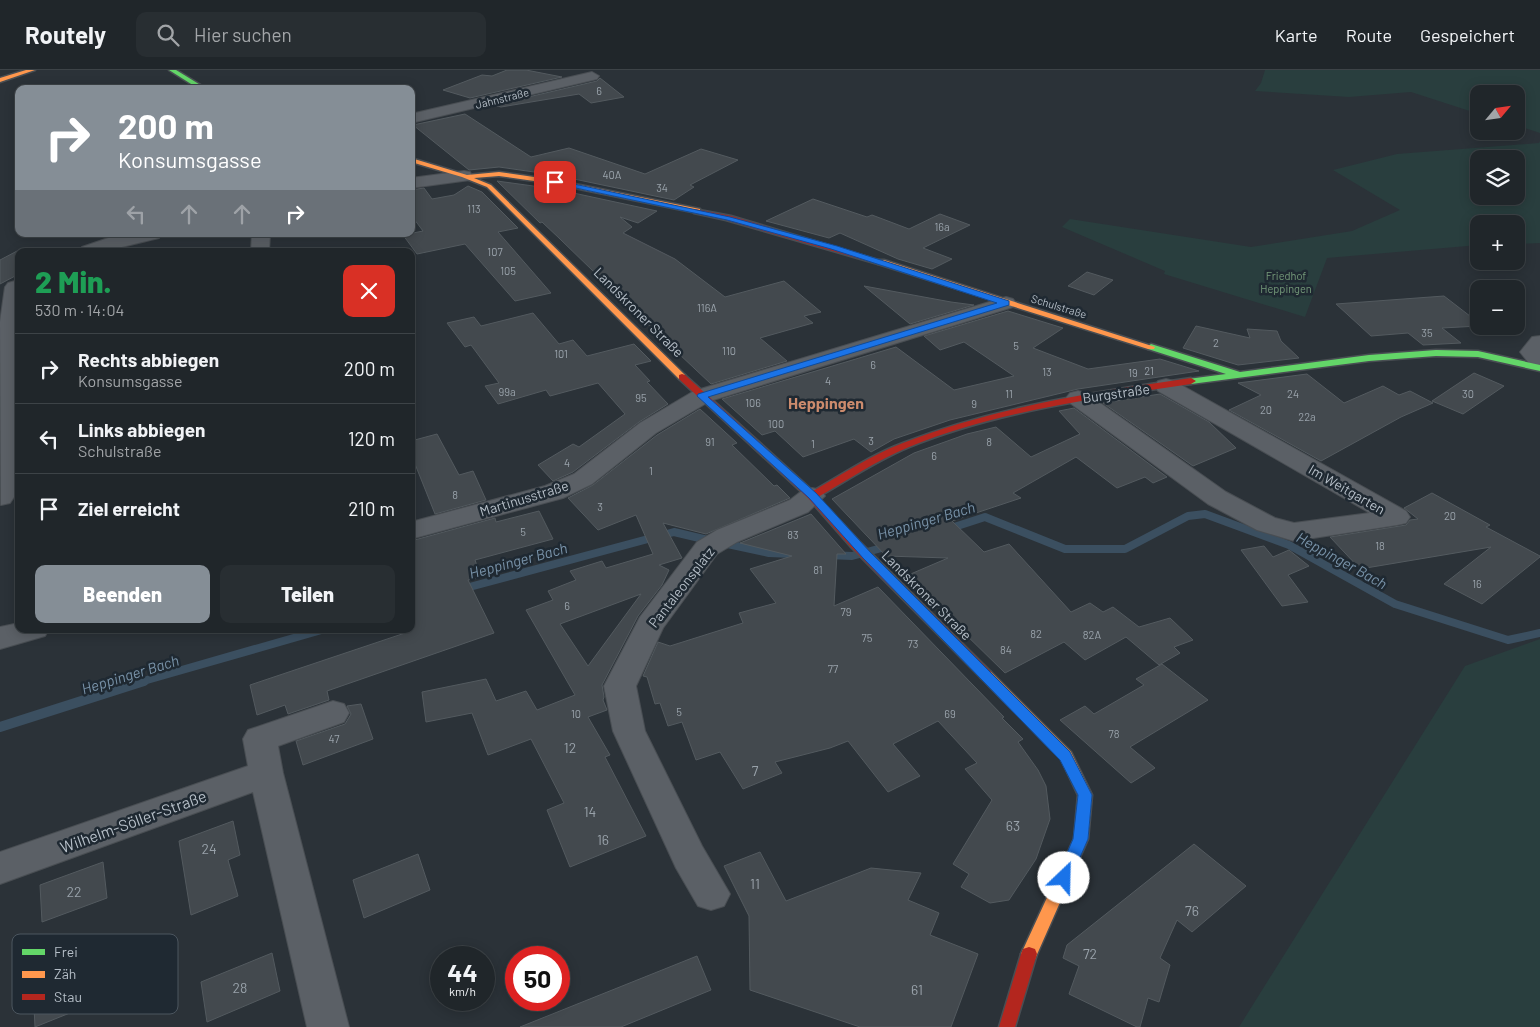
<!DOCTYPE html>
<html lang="de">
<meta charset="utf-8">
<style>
:root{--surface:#20262a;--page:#282e32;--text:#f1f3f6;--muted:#a2a5a8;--line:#3d4347;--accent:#858e96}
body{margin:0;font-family:Barlow,sans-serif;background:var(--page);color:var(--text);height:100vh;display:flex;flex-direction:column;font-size:19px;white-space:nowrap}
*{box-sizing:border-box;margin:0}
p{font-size:16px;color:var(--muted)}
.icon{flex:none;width:28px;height:28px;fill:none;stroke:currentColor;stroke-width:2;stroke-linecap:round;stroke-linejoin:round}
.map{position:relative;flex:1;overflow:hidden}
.side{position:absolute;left:15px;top:178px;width:400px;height:385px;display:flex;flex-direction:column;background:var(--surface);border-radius:10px;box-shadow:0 2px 12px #0003,0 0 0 1px var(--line)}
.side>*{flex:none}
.guide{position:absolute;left:15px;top:15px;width:400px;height:152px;border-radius:10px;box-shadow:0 2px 12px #0003,0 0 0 1px var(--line);background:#858e96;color:#fff;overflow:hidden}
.needle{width:32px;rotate:61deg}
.controls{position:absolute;left:1470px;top:15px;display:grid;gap:10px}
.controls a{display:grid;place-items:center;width:55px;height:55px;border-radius:10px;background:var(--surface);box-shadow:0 2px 12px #0003,0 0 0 1px var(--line);font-size:25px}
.speed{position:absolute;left:430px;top:876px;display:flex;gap:10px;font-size:25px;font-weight:700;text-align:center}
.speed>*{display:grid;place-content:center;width:65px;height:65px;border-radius:50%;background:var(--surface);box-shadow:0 2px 12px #0003,0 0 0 1px var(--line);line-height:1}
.speed small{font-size:12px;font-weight:400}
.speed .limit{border:8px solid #d22;background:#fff;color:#111}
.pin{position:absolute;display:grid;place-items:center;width:42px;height:42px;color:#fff;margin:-21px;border-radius:10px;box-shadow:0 2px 8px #0006}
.me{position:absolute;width:55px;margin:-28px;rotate:24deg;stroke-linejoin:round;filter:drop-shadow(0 0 4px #0008)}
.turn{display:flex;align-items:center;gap:18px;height:105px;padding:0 20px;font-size:22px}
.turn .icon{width:65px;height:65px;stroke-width:2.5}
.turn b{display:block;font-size:35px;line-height:42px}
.lanes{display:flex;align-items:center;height:48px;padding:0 20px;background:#0003;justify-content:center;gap:25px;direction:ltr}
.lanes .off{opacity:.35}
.round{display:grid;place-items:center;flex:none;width:52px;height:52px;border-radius:10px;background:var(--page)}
.summary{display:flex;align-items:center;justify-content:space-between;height:85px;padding:0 20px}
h1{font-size:30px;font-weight:800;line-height:38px;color:#1e9e55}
.cta{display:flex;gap:10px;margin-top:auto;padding:10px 20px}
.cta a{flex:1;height:58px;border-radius:10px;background:var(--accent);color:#fff;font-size:20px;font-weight:800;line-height:58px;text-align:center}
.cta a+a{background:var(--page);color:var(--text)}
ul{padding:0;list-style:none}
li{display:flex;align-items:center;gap:15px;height:70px;padding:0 20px;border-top:1px solid var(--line)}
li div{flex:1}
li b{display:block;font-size:19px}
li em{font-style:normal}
header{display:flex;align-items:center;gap:30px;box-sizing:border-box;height:70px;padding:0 25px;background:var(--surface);border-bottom:1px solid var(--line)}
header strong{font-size:24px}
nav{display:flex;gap:28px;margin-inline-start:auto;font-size:18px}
.search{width:350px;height:45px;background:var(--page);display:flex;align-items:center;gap:12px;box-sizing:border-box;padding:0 18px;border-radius:10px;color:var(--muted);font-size:19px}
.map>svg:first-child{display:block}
.green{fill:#293e3e;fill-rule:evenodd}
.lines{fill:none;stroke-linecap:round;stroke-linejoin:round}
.stream-far1{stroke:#3b4f60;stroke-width:8}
.stream{stroke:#3b4f60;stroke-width:10}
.building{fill:#43494e;stroke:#535a5f;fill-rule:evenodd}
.street-casing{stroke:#494e53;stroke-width:2}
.fast-casing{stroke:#494e53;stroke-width:3}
.slow-casing{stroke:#494e53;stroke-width:3}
.jam-casing{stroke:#494e53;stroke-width:3}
.street{fill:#5b6066;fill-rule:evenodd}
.fast{fill:#63d668;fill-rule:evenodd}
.slow{fill:#ff974d;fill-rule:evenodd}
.jam{fill:#b3261e;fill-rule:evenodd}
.route{fill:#1a73e8;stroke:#114b97}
.labels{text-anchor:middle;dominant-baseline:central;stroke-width:5;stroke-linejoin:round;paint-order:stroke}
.number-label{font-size:11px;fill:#99a2aa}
.far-street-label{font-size:11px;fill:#b6bfc8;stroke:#1f2932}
.far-park-label{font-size:11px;fill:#769c7b;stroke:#1f2932}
.street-label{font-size:14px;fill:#b6bfc8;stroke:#1f2932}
.near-number-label{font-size:14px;fill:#99a2aa}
.water-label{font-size:15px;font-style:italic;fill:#7993a9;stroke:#1f2932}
.quarter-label{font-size:16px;font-weight:bold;fill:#cc8b6d;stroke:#1f2932}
.near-street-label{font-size:16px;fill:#b6bfc8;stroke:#1f2932}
.key{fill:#1f2932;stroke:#4c565f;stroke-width:1}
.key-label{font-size:14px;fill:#b6bfc8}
</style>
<header>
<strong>Routely</strong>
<div class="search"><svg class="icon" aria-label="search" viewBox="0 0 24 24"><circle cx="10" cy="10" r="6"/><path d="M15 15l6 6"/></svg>Hier suchen</div>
<nav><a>Karte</a><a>Route</a><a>Gespeichert</a></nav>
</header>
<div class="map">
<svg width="1540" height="957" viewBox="0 0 1540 957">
<rect width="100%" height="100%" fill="#2b3238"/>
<g class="green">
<polygon points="1265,0 1540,0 1540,63 1516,55 1516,24 1479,24 1479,44 1411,22 1349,27 1255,21 1261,13"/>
<path d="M1540 71V173L1516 174V154H1479V175L1327 188 1305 247 1164 204 1165 201 1062 157 1070 149 1251 177 1352 161 1400 140 1333 100 1397 84 1539 73ZM1479 89H1516V126H1479Z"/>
<polygon points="1540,569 1540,957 1239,957 1465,596"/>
</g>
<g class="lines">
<g class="stream-far1">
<polyline points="948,459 985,447 1065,479 1125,479 1188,446 1205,444 1289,475 1395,534 1508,570 1540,563"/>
<polyline points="723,473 769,483 793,484"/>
<polyline points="827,485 852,486 889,476"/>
<polyline points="462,519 674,462 712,471"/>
<polyline points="140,612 325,559"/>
</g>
<polyline class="stream" points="0,657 144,611"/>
</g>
<g class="building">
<polygon points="507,0 526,0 562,7 470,28 443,20 482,5 492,6"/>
<polygon points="600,8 624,27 591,33 579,24 501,37 494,35 597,11"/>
<polygon points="465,44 531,87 569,78 645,104 701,79 738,90 690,115 694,117 674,130 555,105 499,97 469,100 413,55"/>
<polygon points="497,111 555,119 657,141 638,153 620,147 632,157 623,163 675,189 725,227 784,211 821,242 804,246 813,253 760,268 787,291 711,314 678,283 675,284 657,267 660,266 560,169 542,152 540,153"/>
<polygon points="468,116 482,122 518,158 498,162 551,223 515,231 465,174 417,184 403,165 423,161 411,145 411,120 424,118 432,129 454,125"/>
<polygon points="813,129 867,147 872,145 909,159 940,144 970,155 923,178 952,189 932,199 898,189 840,163 829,168 766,151"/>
<polygon points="19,180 19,204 0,214 0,190"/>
<polygon points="1087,202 1113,210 1094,225 1068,216"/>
<polygon points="864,216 951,232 974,235 910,254"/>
<polygon points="1444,226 1479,253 1479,256 1442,258 1461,273 1423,275 1408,263 1371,266 1336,234"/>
<polygon points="1008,241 1063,258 1033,278 1088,299 1160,289 1199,301 1078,319 950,350 894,369 871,382 854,369 803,387 775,361 762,365 722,329 896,277 954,320 1014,306 964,272 940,280 924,266"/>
<polygon points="533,243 559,274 573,270 587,286 634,274 651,291 635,295 650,311 647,312 668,334 639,352 573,402 553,411 538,395 573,374 579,377 625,344 598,313 550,326 546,320 498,334 485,316 499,313 471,275 465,277 447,253 474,247 481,256"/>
<polygon points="1196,256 1250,268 1247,259 1277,261 1281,271 1299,288 1238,295 1183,278"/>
<polygon points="1474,303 1504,316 1463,344 1432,331"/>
<polygon points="1307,304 1344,333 1383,316 1399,325 1410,321 1433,333 1401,347 1321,391 1229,340 1261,325 1238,313"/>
<polygon points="1160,324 1209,352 1236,378 1193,396 1103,333"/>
<polygon points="1074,338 1167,407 1153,413 1145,407 1117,418 1076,387 1013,423 1021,428 952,451 984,482 1009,474 1071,542 1090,533 1103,542 1113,537 1139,557 1170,548 1193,570 1174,577 1180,583 1159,595 1126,567 1085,590 1064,572 1005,603 906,506 948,488 886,486 832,429 914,383 967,364 996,357 1031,387 1080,364 1059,341"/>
<path d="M700 339 737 373 732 375 774 416 777 415 790 428 706 464 663 453 682 488 659 495 669 500 662 515 638 546 602 615 604 627 603 630 607 640 588 647 610 685 605 687 646 766 570 797 547 740 564 733 531 669 488 685 472 643 426 652 422 622 486 609 496 631 526 621 537 640 575 625 526 540 553 530 548 521 576 510 570 501 602 491 606 498 653 484 636 445 598 460 568 428 593 415 657 365ZM641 524 588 596 560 554Z"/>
<polygon points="437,364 459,405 473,401 486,430 435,444 411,384 411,371"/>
<polygon points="1432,423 1490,455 1486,457 1540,486 1540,487 1482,534 1444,514 1491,477 1360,499 1330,467 1406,455 1410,450 1418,449 1404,438"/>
<polygon points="539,441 553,469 475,490 481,507 468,510 494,563 327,621 329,630 288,644 285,635 257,645 250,615 411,561 411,471 495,448 496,452"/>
<polygon points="811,444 846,484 837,484 834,536 878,517 1004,647 1002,648 1023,669 1018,672 1038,700 1046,716 1050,749 1036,789 1009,830 990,833 961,817 969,804 953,794 992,730 965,699 977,693 938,651 893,674 920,706 888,722 848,671 830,678 775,692 782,703 743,719 720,682 696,690 682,652 668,656 660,633 655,634 647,607 643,606 658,572 670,576 743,553 739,543 776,533 750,499 792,486 740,473"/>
<polygon points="1264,476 1273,487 1289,480 1309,496 1288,505 1308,532 1282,536 1241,480"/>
<polygon points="1162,594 1208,630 1130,677 1155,698 1131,713 1060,650 1085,636 1094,644 1144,615 1136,609"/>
<polygon points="361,634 373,669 303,695 296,671 345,654 351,644 347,636"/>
<polygon points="233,751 240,785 228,790 238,826 191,845 179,771"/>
<polygon points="1194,774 1246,816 1192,862 1177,850 1160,888 1170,895 1159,932 1148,928 1140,957 1137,957 1069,924 1079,896 1063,888 1067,875"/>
<polygon points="760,782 786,831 871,798 921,803 908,830 939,843 930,865 978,884 951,957 860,957 750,920 749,846 724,796"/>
<polygon points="418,784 430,820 364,848 353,810"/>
<polygon points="103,792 107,828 42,852 40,815"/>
<polygon points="112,865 117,924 35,957 32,896"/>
<polygon points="272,883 280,921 207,952 201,912"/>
<polygon points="697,886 711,920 621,957 520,957"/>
</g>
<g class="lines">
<g class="street-casing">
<g id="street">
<polygon points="592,2 599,6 597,9 411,53 411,44"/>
<polygon points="464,101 470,102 472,106 470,110 411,118 411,108"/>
<path d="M120 164H161L159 168C133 174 105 183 80 181L82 177Z"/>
<polygon points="252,164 270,164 269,181 251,181"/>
<polygon points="15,211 19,212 19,289 14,427 10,433 1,435 0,252 5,217 8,213"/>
<polygon points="1006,227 1013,229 1016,233 1013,237 710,331 656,363 592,414 563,428 411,469 411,452 545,416 574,404 640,353 694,321"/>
<polygon points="1540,266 1540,299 1532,297 1520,282 1532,267"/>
<polygon points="1166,309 1174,311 1406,441 1410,447 1406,453 1397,455 1294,471 1257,460 1208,434 1070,333 1066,328 1070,323 1078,321 1086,323 1226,422 1275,448 1294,453 1370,443 1158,321 1155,316 1158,311"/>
<polygon points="812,418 821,420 825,426 808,442 737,472 717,484 663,558 636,616 645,661 702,776 730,824 724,836 711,840 698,836 676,798 613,661 604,616 640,547 697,472 717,460 790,430 803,420"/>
<polygon points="19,553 19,559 49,559 45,566 0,579 0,557"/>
<polygon points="333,631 344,634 349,643 344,652 278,676 283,703 349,957 307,957 253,722 0,814 0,782 248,696 243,669 248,660"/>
</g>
</g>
<g class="fast-casing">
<g id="fast">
<polygon points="169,0 176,0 207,19 199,19"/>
<polygon points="1151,274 1240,302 1369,285 1436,280 1478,281 1540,295 1540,301 1478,287 1436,286 1369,291 1191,314 1186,311 1188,309 1226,304 1148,279 1147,277"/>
</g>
</g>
<g class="slow-casing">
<g id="slow">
<polygon points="26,0 35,0 0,12 0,8"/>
<polygon points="411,88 467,105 499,102 555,110 700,139 700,143 697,143 555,114 499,106 474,108 491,115 685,305 685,309 679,309 487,117 462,107 411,92"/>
<polygon points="878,190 884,190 1155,277 1154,279 1148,279 878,194"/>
<polygon points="986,600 991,602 1071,682 1092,725 1088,769 1035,889 1029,891 1023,889 1021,884 1074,769 1078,725 1061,689 981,608 980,605 981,602"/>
</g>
</g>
<g class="jam-casing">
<g id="jam">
<polygon points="694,139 731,146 885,192 878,194 726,150 694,143"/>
<path d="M682 304 685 305 813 421C843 404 871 385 903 373 995 337 1094 322 1191 308L1196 311 1191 314C1096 328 998 341 909 377 877 390 848 410 818 427L859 471 991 602 992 605 991 608H981L851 477 808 428 679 309V305Z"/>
<polygon points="1029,877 1035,879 1037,884 1015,957 999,957 1021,884 1023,879"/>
</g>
</g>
<use href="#street" class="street"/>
<use href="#fast" class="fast"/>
<use href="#slow" class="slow"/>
<use href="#jam" class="jam"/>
</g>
<polygon class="route" points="555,110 730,147 837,176 1009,231 1009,235 708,327 816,423 871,483 1070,682 1092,725 1088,769 1069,813 1064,814 1058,813 1056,808 1073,769 1078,725 1060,690 863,488 809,428 697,326 698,324 997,233 831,179 727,150 552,113 551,112"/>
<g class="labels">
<g class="number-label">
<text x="599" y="20">6</text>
<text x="612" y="104">40A</text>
<text x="662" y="117">34</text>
<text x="474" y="138">113</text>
<text x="942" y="156">16a</text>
<text x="495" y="181">107</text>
<text x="508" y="200">105</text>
<text x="707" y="237">116A</text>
<text x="1427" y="262">35</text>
<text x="1216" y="272">2</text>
<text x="1016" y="275">5</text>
<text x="729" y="280">110</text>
<text x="561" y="283">101</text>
<text x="873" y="294">6</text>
<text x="1149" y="300">21</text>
<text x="1047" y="301">13</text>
<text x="1133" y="302">19</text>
<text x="828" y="310">4</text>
<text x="507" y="321">99a</text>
<text x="1009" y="323">11</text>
<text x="1293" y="323">24</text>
<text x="1468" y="323">30</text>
<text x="641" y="327">95</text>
<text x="753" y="332">106</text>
<text x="974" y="333">9</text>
<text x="1266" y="339">20</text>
<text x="1307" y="346">22a</text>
<text x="776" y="353">100</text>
<text x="871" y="370">3</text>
<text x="710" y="371">91</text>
<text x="989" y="371">8</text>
<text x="813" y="373">1</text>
<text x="934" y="385">6</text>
<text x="567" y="392">4</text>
<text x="651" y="400">1</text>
<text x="455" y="424">8</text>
<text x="600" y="436">3</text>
<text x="1450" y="445">20</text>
<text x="523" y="461">5</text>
<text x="793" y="464">83</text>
<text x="1380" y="475">18</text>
<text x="818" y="499">81</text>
<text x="1477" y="513">16</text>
<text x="567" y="535">6</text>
<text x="846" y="541">79</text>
<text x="1036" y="563">82</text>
<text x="1092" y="564">82A</text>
<text x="867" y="567">75</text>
<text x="913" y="573">73</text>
<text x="1006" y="579">84</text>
<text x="833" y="598">77</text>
<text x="679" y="641">5</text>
<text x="576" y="643">10</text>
<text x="950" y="643">69</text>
<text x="1114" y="663">78</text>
<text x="334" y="668">47</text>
</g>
<g class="far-street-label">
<text transform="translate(502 28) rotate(-14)">Jahnstraße</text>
<text transform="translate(1059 236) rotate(17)">Schulstraße</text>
</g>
<g class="far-park-label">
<text x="1286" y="205">Friedhof<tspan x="1286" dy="13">Heppingen</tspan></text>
</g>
<g class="street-label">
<text transform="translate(639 242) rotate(45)">Landskroner Straße</text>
<text transform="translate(1116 323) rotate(-8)">Burgstraße</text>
<text transform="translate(1347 419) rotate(30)">Im Weitgarten</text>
<text transform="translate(524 428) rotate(-17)">Martinusstraße</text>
<text transform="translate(681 517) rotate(-52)">Pantaleonsplatz</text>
<text transform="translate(927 525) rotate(45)">Landskroner Straße</text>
</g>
<g class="near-number-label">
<text x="570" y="677">12</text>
<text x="755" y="700">7</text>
<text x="590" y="741">14</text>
<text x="1013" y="755">63</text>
<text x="603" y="769">16</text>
<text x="209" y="778">24</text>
<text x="755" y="813">11</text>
<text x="74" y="821">22</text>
<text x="1192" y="840">76</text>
<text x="1090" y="883">72</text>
<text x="240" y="917">28</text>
<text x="917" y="919">61</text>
</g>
<g class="water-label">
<text transform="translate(926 450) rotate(-16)">Heppinger Bach</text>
<text transform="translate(518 490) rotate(-15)">Heppinger Bach</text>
<text transform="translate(1342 490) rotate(29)">Heppinger Bach</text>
<text transform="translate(130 604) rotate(-17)">Heppinger Bach</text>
</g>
<g class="quarter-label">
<text x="826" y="332">Heppingen</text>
</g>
<g class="near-street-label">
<text transform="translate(133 751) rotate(-20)">Wilhelm-Söller-Straße</text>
</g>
</g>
<rect x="12" y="864" width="166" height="80" rx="8" class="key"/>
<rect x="22" y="879" width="23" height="6" fill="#63d668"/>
<rect x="22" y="901" width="23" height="7" fill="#ff974d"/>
<rect x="22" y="924" width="23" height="6" fill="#b3261e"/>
<g class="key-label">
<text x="54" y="887">Frei</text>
<text x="54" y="909">Zäh</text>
<text x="54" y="932">Stau</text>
</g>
</svg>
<div class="controls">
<a><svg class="needle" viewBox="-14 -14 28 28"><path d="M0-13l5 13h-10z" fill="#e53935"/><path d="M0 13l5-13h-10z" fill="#a2a5a8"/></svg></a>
<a><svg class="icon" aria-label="layers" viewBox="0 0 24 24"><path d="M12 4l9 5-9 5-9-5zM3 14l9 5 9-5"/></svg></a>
<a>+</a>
<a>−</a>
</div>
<div class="speed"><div>44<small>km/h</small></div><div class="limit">50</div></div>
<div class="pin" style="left:555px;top:112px;background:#d93025"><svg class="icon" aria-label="arrive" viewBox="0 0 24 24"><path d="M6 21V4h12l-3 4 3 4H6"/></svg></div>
<svg class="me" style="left:1064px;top:808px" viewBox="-20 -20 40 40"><circle r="19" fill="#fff"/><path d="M0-13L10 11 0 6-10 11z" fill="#1a73e8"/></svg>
<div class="guide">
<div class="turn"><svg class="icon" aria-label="right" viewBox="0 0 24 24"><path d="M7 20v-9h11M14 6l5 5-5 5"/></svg><div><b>200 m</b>Konsumsgasse</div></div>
<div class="lanes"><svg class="icon off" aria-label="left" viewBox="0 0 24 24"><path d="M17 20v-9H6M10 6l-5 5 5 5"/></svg><svg class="icon off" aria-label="ahead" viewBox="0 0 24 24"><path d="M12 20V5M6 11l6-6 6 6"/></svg><svg class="icon off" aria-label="ahead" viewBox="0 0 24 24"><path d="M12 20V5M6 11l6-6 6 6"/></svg><svg class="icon" aria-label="right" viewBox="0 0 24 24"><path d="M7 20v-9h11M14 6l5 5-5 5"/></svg></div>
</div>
<section class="side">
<div class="summary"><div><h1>2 Min.</h1><p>530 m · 14:04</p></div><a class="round" style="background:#d93025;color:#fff"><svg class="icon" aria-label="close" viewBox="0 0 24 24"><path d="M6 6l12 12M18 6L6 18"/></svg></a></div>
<ul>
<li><svg class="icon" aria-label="right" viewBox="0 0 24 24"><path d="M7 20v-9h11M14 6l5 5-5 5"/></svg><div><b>Rechts abbiegen</b><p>Konsumsgasse</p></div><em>200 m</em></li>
<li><svg class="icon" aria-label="left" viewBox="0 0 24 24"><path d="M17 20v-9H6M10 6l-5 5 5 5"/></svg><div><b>Links abbiegen</b><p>Schulstraße</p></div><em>120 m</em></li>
<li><svg class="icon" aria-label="arrive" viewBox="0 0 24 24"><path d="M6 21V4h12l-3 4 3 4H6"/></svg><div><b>Ziel erreicht</b></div><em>210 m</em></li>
</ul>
<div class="cta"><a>Beenden</a><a>Teilen</a></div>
</section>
</div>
